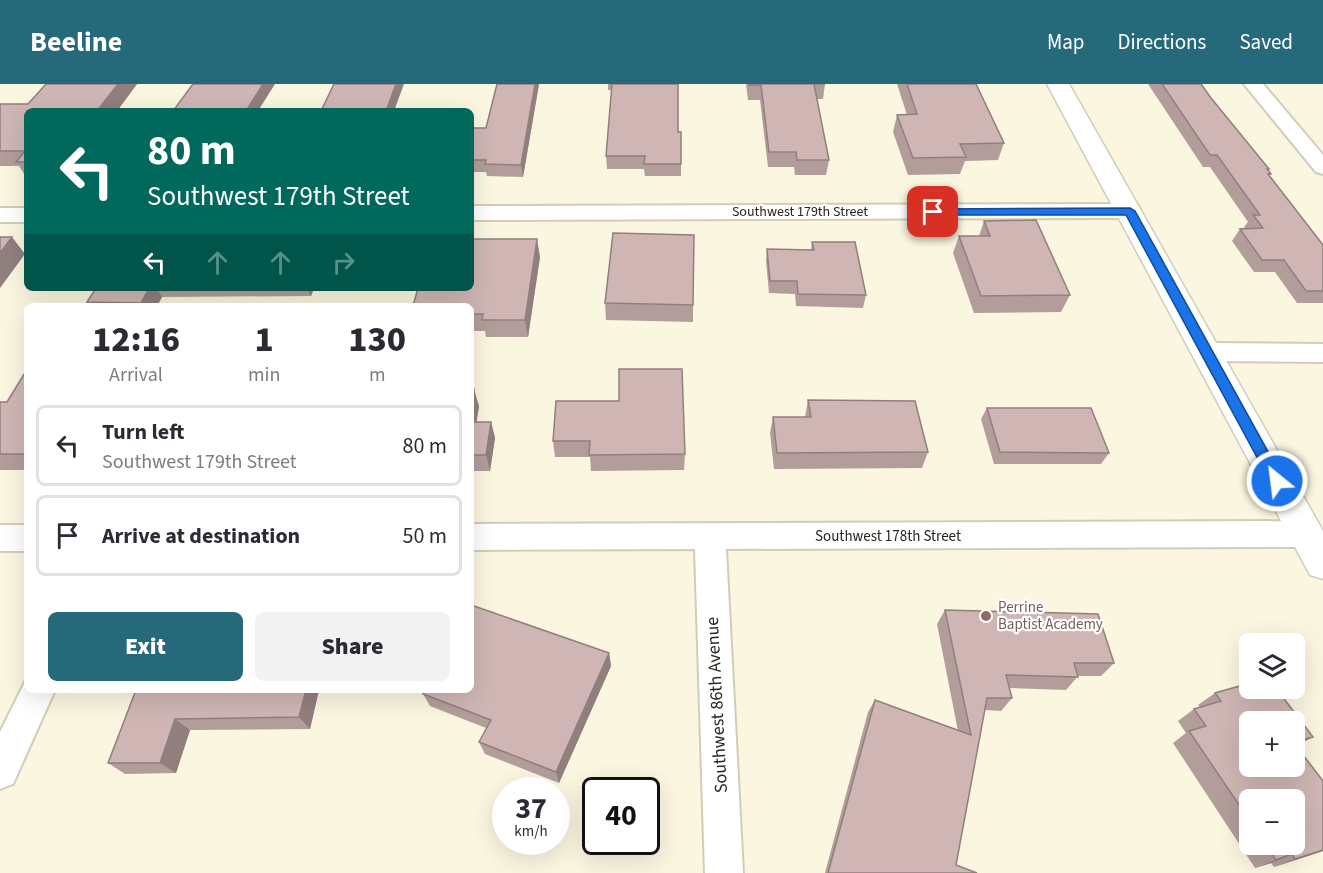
<!DOCTYPE html>
<meta charset="utf-8">
<style>
:root{--surface:#fff;--page:#f2f2f3;--text:#2b2b33;--muted:#7c7c81;--line:#e1e1e2;--accent:#26697b}
body{margin:0;font-family:"Source Sans 3",sans-serif;background:var(--page);color:var(--text);height:100vh;display:flex;flex-direction:column;font-size:22px;white-space:nowrap}
*{box-sizing:border-box;margin:0}
p{font-size:20px;color:var(--muted)}
.icon{flex:none;width:33px;height:33px;fill:none;stroke:currentColor;stroke-width:2;stroke-linecap:round;stroke-linejoin:round}
.map{position:relative;flex:1;overflow:hidden}
.drawer{position:absolute;left:24px;top:219px;width:450px;height:390px;display:flex;flex-direction:column;background:var(--surface);border-radius:9px;box-shadow:0 6px 24px #0002}
.drawer>*{flex:none}
.guide{position:absolute;left:24px;top:24px;width:450px;height:183px;border-radius:9px;box-shadow:0 6px 24px #0002;background:#00695c;color:#fff;overflow:hidden}
.fabs{position:absolute;left:1239px;top:549px;display:grid;gap:12px}
.fabs a{display:grid;place-items:center;width:66px;height:66px;border-radius:9px;background:var(--surface);box-shadow:0 6px 24px #0002;font-size:30px}
.speed{position:absolute;left:492px;top:693px;display:flex;gap:12px;font-size:30px;font-weight:700;text-align:center}
.speed>*{display:grid;place-content:center;width:78px;height:78px;border-radius:50%;background:var(--surface);box-shadow:0 6px 24px #0002;line-height:1}
.speed small{font-size:15px;font-weight:400}
.speed .limit{border:3px solid #111;border-radius:9px;background:#fff;color:#111}
.pin{position:absolute;display:grid;place-items:center;width:51px;height:51px;color:#fff;margin:-26px;border-radius:12px;box-shadow:0 3px 9px #0006}
.me{position:absolute;width:66px;margin:-33px;rotate:331deg;stroke-linejoin:round;filter:drop-shadow(0 0 4px #0008)}
.turn{display:flex;align-items:center;gap:21px;height:126px;padding:0 24px;font-size:27px}
.turn .icon{width:78px;height:78px;stroke-width:2.5}
.turn b{display:block;font-size:42px;line-height:51px}
.lanes{display:flex;align-items:center;height:57px;padding:0 24px;background:#0003;justify-content:center;gap:30px;direction:ltr}
.lanes .off{opacity:.35}
.eta{display:flex;justify-content:space-evenly;align-items:center;height:102px;text-align:center}
.eta b{font-size:36px;font-weight:800;line-height:42px}
.primary-button{display:flex;gap:12px;margin-top:auto;padding:12px 24px}
.primary-button a{flex:1;height:69px;border-radius:9px;background:var(--accent);color:#fff;font-size:24px;font-weight:800;line-height:69px;text-align:center}
.primary-button a+a{background:var(--page);color:var(--text)}
ul{padding:0;list-style:none}
li{display:flex;align-items:center;gap:18px;height:81px;margin:0 12px 9px;padding:0 12px;border:3px solid var(--line);border-radius:9px}
li div{flex:1}
li b{display:block;font-size:22px}
li em{font-style:normal}
header{display:flex;align-items:center;gap:36px;box-sizing:border-box;height:84px;padding:0 30px;background:var(--accent);color:#fff}
header strong{font-size:28px}
nav{display:flex;gap:33px;margin-inline-start:auto;font-size:21px}
.map>svg:first-child{display:block}
.lines{fill:none;stroke-linecap:round;stroke-linejoin:round}
.street-casing{stroke:#d1cdb8;stroke-width:4}
.secondary-casing{stroke:#d1cdb8;stroke-width:3}
.street{fill:#fff;fill-rule:evenodd}
.secondary{fill:#fff;fill-rule:evenodd}
.wall{fill:#b29d9b;fill-rule:evenodd}
.shaded-wall{fill:#917f7e}
.building{fill:#cfb6b4;stroke:#917f7e;stroke-width:1.5}
.route{fill:#1a73e8;stroke:#114b97;stroke-width:1.5}
.education-dot{fill:#8d6e63;stroke:#fff;stroke-width:2}
.labels{text-anchor:middle;dominant-baseline:central;stroke-width:4.5;stroke-linejoin:round;paint-order:stroke}
.far-street-label{font-size:14px;fill:#28261e;stroke:#fff}
.street-label{font-size:15px;fill:#28261e;stroke:#fff}
.education-label{font-size:15px;fill:#785e54;stroke:#fff;text-anchor:start}
.near-street-label{font-size:18px;fill:#28261e;stroke:#fff}
</style>
<header>
<strong>Beeline</strong>
<nav><a>Map</a><a>Directions</a><a>Saved</a></nav>
</header>
<div class="map">
<svg width="1323" height="789" viewBox="0 0 1323 789">
<rect width="100%" height="100%" fill="#faf6e0"/>
<g class="lines">
<g class="street-casing">
<g id="street">
<polygon points="1244,0 1263,0 1323,71 1323,90 1316,88"/>
<polygon points="1130,120 1138,122 1141,127 1138,132 1130,134 471,136 471,122"/>
<rect x="0" y="124" width="27" height="14"/>
<polygon points="1207,259 1323,260 1323,278 1207,277 1198,274 1194,268 1198,262"/>
<polygon points="1306,437 1317,441 1321,450 1317,459 1306,463 726,465 743,789 705,789 695,465 471,466 471,440"/>
<rect x="0" y="441" width="27" height="26"/>
<polygon points="27,594 27,606 55,606 13,700 0,705 0,648"/>
</g>
</g>
<g class="secondary-casing">
<polygon id="secondary" points="1047,0 1069,0 1323,447 1323,495 1310,491"/>
</g>
<use href="#street" class="street"/>
<use href="#secondary" class="secondary"/>
</g>
<g class="wall">
<polygon points="46,0 137,0 117,27 27,27 26,93 19,82 0,82 0,20 28,20"/>
<polygon points="497,0 539,0 523,93 487,92 486,88 471,88 471,44 486,44"/>
<polygon points="608,0 678,0 678,48 681,80 681,92 645,92 644,85 607,85 606,72 612,6 608,6"/>
<polygon points="746,0 825,0 823,15 817,15 829,76 826,91 795,91 794,83 768,83 760,16 748,16"/>
<polygon points="897,0 977,0 977,2 1004,59 998,76 965,77 960,90 908,91 893,48 897,31 907,31"/>
<polygon points="1148,0 1201,0 1211,14 1269,85 1268,86 1271,90 1269,91 1323,161 1323,219 1297,219 1275,188 1254,188 1232,157 1240,145 1245,144 1244,143 1248,138 1210,83 1203,83"/>
<polygon points="984,137 1070,211 1061,228 974,229 953,169 959,152 979,152"/>
<polygon points="812,158 866,211 863,224 796,222 795,210 769,209 766,177 767,165 811,166"/>
<polygon points="540,173 528,253 486,253 485,247 471,247 471,222"/>
<polygon points="88,204 314,204 311,212 162,213 157,222 89,222 87,218 94,207 90,207"/>
<polygon points="605,219 693,221 693,238 606,236"/>
<polygon points="27,287 27,386 0,386 0,318 7,318"/>
<polygon points="471,305 479,322 476,338 491,338 495,354 490,387 471,387"/>
<polygon points="808,316 928,368 922,384 774,385 770,349 773,333 805,333"/>
<polygon points="556,317 685,370 684,386 591,387 590,373 555,373 553,357"/>
<polygon points="987,324 1109,369 1101,380 994,380 981,335"/>
<polygon points="945,526 1114,579 1101,592 1078,592 1066,606 1009,604 1012,614 1001,627 985,626 956,781 977,789 825,789 868,628 875,616 958,647 937,540"/>
<polygon points="609,569 611,582 559,699 485,670 479,658 486,644 430,622 423,610"/>
<polygon points="136,606 319,606 310,645 190,646 176,689 125,690 108,679"/>
<path d="M1215 609 1297 662 1323 767 1274 783 1271 779 1255 784 1173 659 1186 649 1178 637 1194 625 1200 623 1198 621ZM1250 716 1294 760H1250Z"/>
</g>
<g class="shaded-wall">
<polygon points="118,0 137,0 117,27 97,27"/>
<polygon points="263,0 275,0 258,27 246,27"/>
<polygon points="396,0 404,0 394,27 386,27"/>
<polygon points="535,0 539,0 523,93 521,81"/>
<polygon points="12,153 25,170 0,204 0,169"/>
<polygon points="537,155 540,173 528,253 525,236"/>
<polygon points="149,204 157,204 162,213 157,222 143,222 141,219"/>
<polygon points="307,204 314,204 311,212"/>
<polygon points="474,305 479,322 474,354 471,345 471,325"/>
<polygon points="491,338 495,354 490,387 486,371"/>
<polygon points="609,569 611,582 559,699 556,688"/>
<polygon points="306,606 319,606 310,645 299,633"/>
<polygon points="175,635 190,646 176,689 160,679"/>
<polygon points="1313,653 1294,663 1294,658"/>
<polygon points="1323,766 1323,767 1274,783 1295,775"/>
<polygon points="1292,770 1271,779 1255,784 1276,776"/>
</g>
<g class="building">
<polygon points="46,0 118,0 97,27 27,27 27,78 16,78 25,67 0,67 0,20 28,20"/>
<polygon points="193,0 263,0 246,27 173,27"/>
<polygon points="334,0 396,0 386,27 321,27"/>
<polygon points="497,0 535,0 521,81 485,80 486,76 471,76 471,44 486,44"/>
<polygon points="612,0 678,0 678,48 681,48 681,80 644,80 645,72 606,72"/>
<polygon points="749,0 825,0 814,0 829,76 797,76 796,68 769,68 761,1 749,1"/>
<polygon points="907,0 976,0 1004,59 960,60 966,73 913,74 897,31 917,30"/>
<polygon points="1162,0 1201,0 1211,14 1269,85 1267,85 1271,90 1268,90 1323,161 1323,207 1306,207 1284,176 1262,176 1240,145 1263,144 1253,131 1260,131 1217,71 1210,71"/>
<polygon points="1036,136 1070,211 981,212 959,152 990,152 984,137"/>
<polygon points="613,149 694,151 693,221 605,219"/>
<polygon points="0,153 12,153 0,169"/>
<polygon points="471,155 537,155 525,236 482,236 483,230 471,230 471,222 413,222 418,204 471,204"/>
<polygon points="812,158 855,158 866,211 798,210 797,197 770,197 767,165 814,166"/>
<polygon points="96,204 149,204 141,219 87,218"/>
<polygon points="619,285 682,285 685,370 589,371 590,357 553,357 556,317 619,317"/>
<polygon points="26,287 27,287 27,370 0,370 0,318 7,318"/>
<polygon points="471,305 474,305 471,325"/>
<polygon points="808,316 915,317 928,368 777,369 773,333 811,333"/>
<polygon points="987,324 1091,324 1109,369 1000,368"/>
<polygon points="471,338 491,338 486,371 471,371"/>
<polygon points="474,522 609,569 556,688 479,658 491,636 423,610 426,606 471,606 471,527"/>
<polygon points="945,526 1098,530 1114,579 1074,579 1078,593 1006,591 1012,614 987,614 956,781 977,789 828,789 875,616 971,651"/>
<polygon points="1250,599 1250,604 1276,604 1313,653 1294,658 1294,638 1250,638 1250,682 1294,682 1294,659 1323,697 1323,766 1295,775 1292,770 1276,776 1265,760 1294,760 1294,716 1250,716 1250,737 1189,647 1206,642 1194,625 1221,617 1215,609"/>
<polygon points="136,606 306,606 299,633 175,635 160,679 108,679"/>
</g>
<polygon class="route" points="1130,124 1135,127 1282,393 1284,397 1282,401 1272,401 1126,131 933,131 928,128 933,125"/>
<circle class="education-dot" cx="986" cy="532" r="6"/>
<g class="labels">
<g class="far-street-label">
<text x="800" y="128">Southwest 179th Street</text>
</g>
<g class="street-label">
<text x="888" y="452">Southwest 178th Street</text>
</g>
<g class="education-label">
<text x="998" y="523">Perrine<tspan x="998" dy="17">Baptist Academy</tspan></text>
</g>
<g class="near-street-label">
<text transform="translate(717 621) rotate(-93)">Southwest 86th Avenue</text>
</g>
</g>
</svg>
<div class="fabs">
<a><svg class="icon" aria-label="layers" viewBox="0 0 24 24"><path d="M12 4l9 5-9 5-9-5zM3 14l9 5 9-5"/></svg></a>
<a>+</a>
<a>−</a>
</div>
<div class="speed"><div>37<small>km/h</small></div><div class="limit">40</div></div>
<div class="pin" style="left:933px;top:128px;background:#d93025"><svg class="icon" aria-label="arrive" viewBox="0 0 24 24"><path d="M6 21V4h12l-3 4 3 4H6"/></svg></div>
<svg class="me" style="left:1277px;top:397px" viewBox="-20 -20 40 40"><circle r="17" fill="#1a73e8" stroke="#fff" stroke-width="3"/><path d="M0-11L8 9 0 5-8 9z" fill="#fff"/></svg>
<div class="guide">
<div class="turn"><svg class="icon" aria-label="left" viewBox="0 0 24 24"><path d="M17 20v-9H6M10 6l-5 5 5 5"/></svg><div><b>80 m</b>Southwest 179th Street</div></div>
<div class="lanes"><svg class="icon" aria-label="left" viewBox="0 0 24 24"><path d="M17 20v-9H6M10 6l-5 5 5 5"/></svg><svg class="icon off" aria-label="ahead" viewBox="0 0 24 24"><path d="M12 20V5M6 11l6-6 6 6"/></svg><svg class="icon off" aria-label="ahead" viewBox="0 0 24 24"><path d="M12 20V5M6 11l6-6 6 6"/></svg><svg class="icon off" aria-label="right" viewBox="0 0 24 24"><path d="M7 20v-9h11M14 6l5 5-5 5"/></svg></div>
</div>
<section class="drawer">
<div class="eta">
<div><b>12:16</b><p>Arrival</p></div>
<div><b>1</b><p>min</p></div>
<div><b>130</b><p>m</p></div>
</div>
<ul>
<li><svg class="icon" aria-label="left" viewBox="0 0 24 24"><path d="M17 20v-9H6M10 6l-5 5 5 5"/></svg><div><b>Turn left</b><p>Southwest 179th Street</p></div><em>80 m</em></li>
<li><svg class="icon" aria-label="arrive" viewBox="0 0 24 24"><path d="M6 21V4h12l-3 4 3 4H6"/></svg><div><b>Arrive at destination</b></div><em>50 m</em></li>
</ul>
<div class="primary-button"><a>Exit</a><a>Share</a></div>
</section>
</div>
